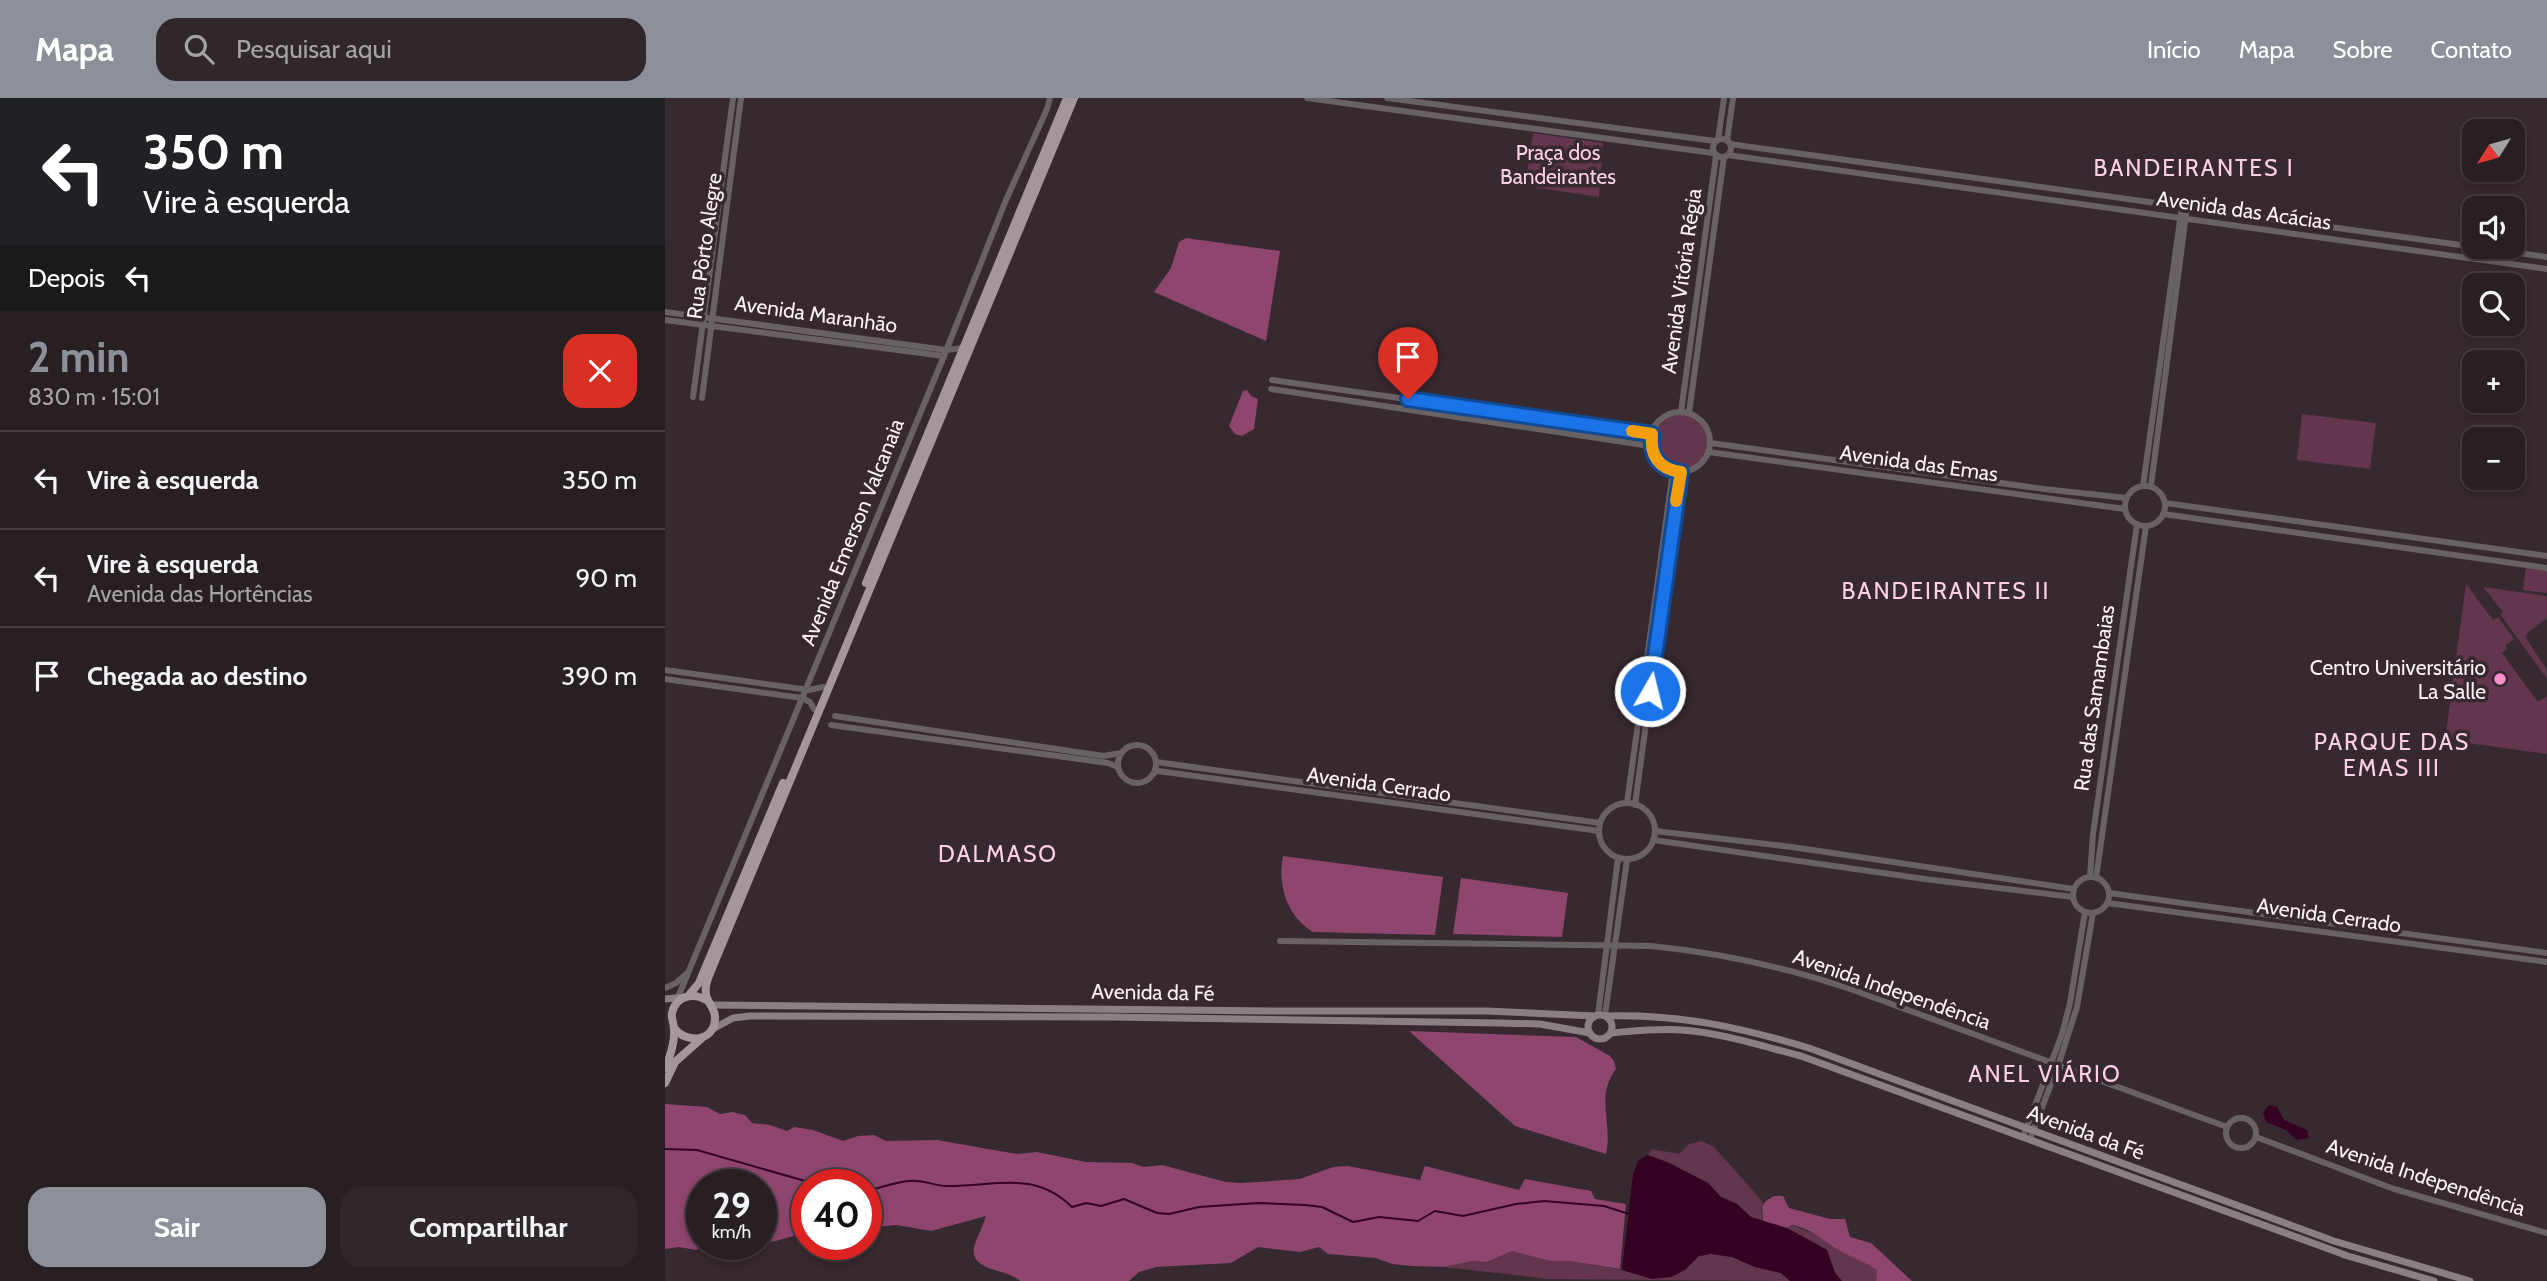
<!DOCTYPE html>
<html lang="pt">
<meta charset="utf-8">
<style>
:root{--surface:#281f23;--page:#30272b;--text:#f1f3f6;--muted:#a5a2a6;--line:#443d41;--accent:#8c9099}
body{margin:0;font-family:Cabin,sans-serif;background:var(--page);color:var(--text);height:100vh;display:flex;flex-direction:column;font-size:26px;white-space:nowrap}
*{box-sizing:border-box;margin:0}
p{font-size:23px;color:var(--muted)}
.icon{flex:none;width:38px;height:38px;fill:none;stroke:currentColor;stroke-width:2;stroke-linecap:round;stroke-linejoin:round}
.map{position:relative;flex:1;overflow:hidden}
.details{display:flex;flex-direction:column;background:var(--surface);width:665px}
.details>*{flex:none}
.guide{background:#202124;color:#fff;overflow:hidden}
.needle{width:46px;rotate:233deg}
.controls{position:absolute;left:1797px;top:21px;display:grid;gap:14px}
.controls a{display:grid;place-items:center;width:63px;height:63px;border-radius:14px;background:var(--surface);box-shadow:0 4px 10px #0003,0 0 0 2px var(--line);font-size:35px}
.speed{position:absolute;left:21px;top:1071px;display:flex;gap:14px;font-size:35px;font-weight:700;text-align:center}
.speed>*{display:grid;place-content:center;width:91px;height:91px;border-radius:50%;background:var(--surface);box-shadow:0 4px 10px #0003,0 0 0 2px var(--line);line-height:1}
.speed small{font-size:18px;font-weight:400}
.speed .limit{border:10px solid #d22;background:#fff;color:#111}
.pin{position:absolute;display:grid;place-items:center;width:60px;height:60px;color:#fff;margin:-72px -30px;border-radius:50% 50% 50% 0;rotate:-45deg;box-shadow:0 0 7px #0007}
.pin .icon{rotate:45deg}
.me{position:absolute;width:77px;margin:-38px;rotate:8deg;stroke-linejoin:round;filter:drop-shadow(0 0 5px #0008)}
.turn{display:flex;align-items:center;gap:24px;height:147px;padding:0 28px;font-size:32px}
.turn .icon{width:91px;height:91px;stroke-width:2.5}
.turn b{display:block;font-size:49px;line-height:60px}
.then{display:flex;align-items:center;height:66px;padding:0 28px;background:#0003;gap:14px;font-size:26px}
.round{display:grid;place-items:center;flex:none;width:74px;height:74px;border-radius:21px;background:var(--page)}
.head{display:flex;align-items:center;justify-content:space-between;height:119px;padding:0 28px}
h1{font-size:42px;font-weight:800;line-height:52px;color:var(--accent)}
.cta{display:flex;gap:14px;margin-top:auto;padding:14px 28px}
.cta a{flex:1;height:80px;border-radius:21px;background:var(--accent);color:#fff;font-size:28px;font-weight:800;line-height:80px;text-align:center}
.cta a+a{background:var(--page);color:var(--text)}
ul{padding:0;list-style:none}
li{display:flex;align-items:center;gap:21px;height:98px;padding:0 28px;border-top:2px solid var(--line)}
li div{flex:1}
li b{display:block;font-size:26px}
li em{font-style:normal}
header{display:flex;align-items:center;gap:42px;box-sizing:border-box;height:98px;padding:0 35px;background:var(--accent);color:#fff}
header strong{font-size:33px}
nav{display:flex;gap:38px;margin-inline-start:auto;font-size:24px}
.search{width:490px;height:63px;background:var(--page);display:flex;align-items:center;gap:18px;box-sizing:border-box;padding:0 24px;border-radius:21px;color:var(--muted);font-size:26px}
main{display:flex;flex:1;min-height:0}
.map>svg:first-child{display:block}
.green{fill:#63364e}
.forest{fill:#8e456e}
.water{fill:#360223}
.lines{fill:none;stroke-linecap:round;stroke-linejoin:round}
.stream{stroke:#360223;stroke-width:2}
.tertiary{stroke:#696265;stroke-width:6}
.secondary{stroke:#8a7f85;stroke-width:7}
.primary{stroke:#a4969d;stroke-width:8}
.route-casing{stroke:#114b97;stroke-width:18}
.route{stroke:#1a73e8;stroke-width:12}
.slow{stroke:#f59e0b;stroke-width:12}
.poi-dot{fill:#f98fc9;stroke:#36292f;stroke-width:2.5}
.labels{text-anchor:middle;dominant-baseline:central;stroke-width:7;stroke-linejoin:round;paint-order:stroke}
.park-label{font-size:21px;fill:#fcd0e6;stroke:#36292f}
.street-label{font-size:21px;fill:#fbf1f6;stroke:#36292f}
.poi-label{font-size:21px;fill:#fbf1f6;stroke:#36292f;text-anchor:end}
.neighbourhood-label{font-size:23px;letter-spacing:2px;fill:#fecfe6;stroke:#36292f}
</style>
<header>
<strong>Mapa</strong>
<div class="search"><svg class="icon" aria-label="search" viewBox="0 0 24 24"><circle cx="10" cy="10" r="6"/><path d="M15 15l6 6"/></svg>Pesquisar aqui</div>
<nav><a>Início</a><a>Mapa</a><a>Sobre</a><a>Contato</a></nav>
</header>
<main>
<section class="details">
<div class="guide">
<div class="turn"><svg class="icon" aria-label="left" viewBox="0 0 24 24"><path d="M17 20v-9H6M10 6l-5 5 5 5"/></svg><div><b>350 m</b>Vire à esquerda</div></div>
<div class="then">Depois<svg class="icon" aria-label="left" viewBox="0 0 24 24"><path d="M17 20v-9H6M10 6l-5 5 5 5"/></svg></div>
</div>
<div class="head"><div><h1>2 min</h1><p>830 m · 15:01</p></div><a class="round" style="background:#d93025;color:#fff"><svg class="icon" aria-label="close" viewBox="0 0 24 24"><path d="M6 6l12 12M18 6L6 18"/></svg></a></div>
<ul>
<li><svg class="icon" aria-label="left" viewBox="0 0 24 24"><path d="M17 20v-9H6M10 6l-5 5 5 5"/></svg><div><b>Vire à esquerda</b></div><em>350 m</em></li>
<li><svg class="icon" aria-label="left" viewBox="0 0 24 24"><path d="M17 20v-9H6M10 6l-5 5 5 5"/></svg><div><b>Vire à esquerda</b><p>Avenida das Hortências</p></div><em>90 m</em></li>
<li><svg class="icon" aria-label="arrive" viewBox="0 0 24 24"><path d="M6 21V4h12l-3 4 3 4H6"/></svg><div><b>Chegada ao destino</b></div><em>390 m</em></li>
</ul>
<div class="cta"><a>Sair</a><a>Compartilhar</a></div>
</section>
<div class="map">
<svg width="1882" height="1183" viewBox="0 0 1882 1183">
<rect width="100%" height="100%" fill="#36292f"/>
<g class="green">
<polygon points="868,35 938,45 934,99 860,88"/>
<circle cx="1015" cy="343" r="28"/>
<polygon points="1637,316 1711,325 1705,371 1632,362"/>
<polygon points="1861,469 1882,472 1882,495 1858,492"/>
<polygon points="1801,486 1828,522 1833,519 1849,541 1840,548 1842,551 1837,555 1873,604 1882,598 1882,656 1780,642"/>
<polygon points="1818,489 1882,498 1882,520 1862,535 1861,540 1882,572 1882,581 1835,516 1838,514"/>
<polygon points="1037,1043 1049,1049 1098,1104 1096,1111 1098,1124 1086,1119 1072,1106 1056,1099 1043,1085 1002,1064 983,1057 987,1051 1014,1056 1024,1046"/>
<polygon points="1127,1127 1159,1140 1174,1152 1213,1172 1211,1183 1177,1183 1170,1175 1162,1152 1122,1130"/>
<polygon points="847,1153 885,1163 904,1163 957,1172 987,1181 1020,1172 1034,1158 1046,1156 1067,1159 1090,1169 1116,1175 1125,1183 884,1181 779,1169 807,1163 822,1164"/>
</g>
<g class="forest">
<polygon points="521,140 615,153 601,243 489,194 506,170 514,144"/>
<polygon points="582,292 586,298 593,301 589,331 577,338 570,336 564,328 578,293"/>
<path d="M618 758 778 779 770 837 648 834C622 819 612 786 618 758Z"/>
<polygon points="796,780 903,795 897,839 788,836"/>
<path d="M744 933 911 939 945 958 949 963 951 971C930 998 948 1026 941 1056L850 1028Z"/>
<path d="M0 1006 42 1009 55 1016 67 1014 80 1017 87 1025 105 1027 122 1033 129 1029 148 1032 178 1043 193 1038 209 1037 221 1043 272 1042 352 1056 372 1054 421 1064 467 1065 479 1069 497 1067 561 1084 577 1085 635 1081 668 1069 683 1068 755 1082 760 1068 854 1092 860 1081 926 1093 930 1101 961 1106 955 1171 904 1163H885L847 1153 822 1164 807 1163 779 1169 747 1168 727 1166 711 1160 663 1156 654 1149 635 1154 593 1149 566 1165 491 1169 474 1174 464 1183H355C344 1171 304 1174 309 1149 312 1139 318 1128 321 1118L266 1133 231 1127 201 1130V1087H142V1134L107 1144 96 1140V1087H37V1146H69L58 1151 40 1147 31 1152 14 1149 0 1151Z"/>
<path d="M1109 1098H1118L1124 1110 1165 1121H1180L1185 1139 1206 1145 1247 1183H1211L1212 1172C1201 1165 1188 1160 1177 1154 1159 1144 1148 1131 1127 1127L1122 1130 1098 1124C1098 1108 1093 1107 1109 1098Z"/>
</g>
<g class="water">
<polygon points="1604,1007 1612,1009 1619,1022 1642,1032 1644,1040 1632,1042 1621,1032 1601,1024 1598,1015"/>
<polygon points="982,1057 1002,1064 1043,1085 1056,1099 1072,1106 1086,1119 1122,1130 1162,1152 1170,1175 1177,1183 1125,1183 1116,1175 1090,1169 1067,1159 1046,1156 1034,1158 1020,1172 1006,1179 987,1181 957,1172 968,1076 973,1063"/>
</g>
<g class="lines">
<g class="stream">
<polyline points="0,1051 32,1052 154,1087"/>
<path d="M201 1093C216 1090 230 1084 244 1083 258 1081 269 1088 282 1088 329 1089 368 1071 407 1109L421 1105 436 1108 459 1101 492 1115 504 1116 534 1109 593 1105 640 1107 657 1109 688 1124 714 1119 753 1123 770 1113 798 1118 851 1106 879 1103 939 1108 964 1116"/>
</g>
<g class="tertiary">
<polyline points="642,0 1048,55"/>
<polyline points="722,0 1050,43"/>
<circle cx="1057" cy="50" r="9"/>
<polyline points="1053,42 1059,0"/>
<polyline points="1062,43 1068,0"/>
<polyline points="1065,46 1882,159"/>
<polyline points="1063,57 1882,171"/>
<polyline points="0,214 281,252 298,250"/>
<polyline points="0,222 279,258"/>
<polyline points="607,282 987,336"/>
<polyline points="606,291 985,348"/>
<polyline points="28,299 68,0"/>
<polyline points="37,300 76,0"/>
<circle cx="1015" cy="344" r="30"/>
<polyline points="1016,314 1051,58"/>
<polyline points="1024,315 1059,59"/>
<polyline points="1046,345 1379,391 1461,400"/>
<polyline points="1044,354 1460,411"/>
<circle cx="1480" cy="408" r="20"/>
<polyline points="1478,388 1517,108"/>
<polyline points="1486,388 1522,109"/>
<polyline points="1500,405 1882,458"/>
<polyline points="1498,416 1882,470"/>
<polyline points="0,572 144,592 158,589"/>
<polyline points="0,581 137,600 145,604 149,611"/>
<polyline points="170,618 439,658 456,655"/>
<polyline points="166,627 443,665 453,669"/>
<circle cx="472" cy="666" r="19"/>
<polyline points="491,664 935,725"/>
<polyline points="490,674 493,673 934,733"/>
<polyline points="962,705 1008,373"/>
<circle cx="962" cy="733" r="28"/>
<polyline points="970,707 1015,374"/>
<polyline points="990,733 1127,749 1409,791"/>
<polyline points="988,742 1260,781 1408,799"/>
<circle cx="1426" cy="797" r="18"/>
<polyline points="1425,779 1428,736 1472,426"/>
<polyline points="1431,780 1481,428"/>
<polyline points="1444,795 1882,855"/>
<polyline points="1442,805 1882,864"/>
<path d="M615 843 986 848C1055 855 1125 870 1191 893L1562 1029"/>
<polyline points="0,890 11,885 21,876"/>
<polyline points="11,904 279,258 341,102 382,11 385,0"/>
<polyline points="933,917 953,760"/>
<polyline points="940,917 962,762"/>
<circle cx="1576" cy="1035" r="15"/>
<polyline points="1358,1039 1397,936 1405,905 1420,814"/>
<polyline points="1591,1039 1729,1091 1882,1135"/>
<polyline points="1365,1041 1393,968 1412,909 1428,815"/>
</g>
<g class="secondary">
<polyline points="0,901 20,899"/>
<polyline points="46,907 612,913 822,913 930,918"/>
<circle cx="935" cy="929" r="12"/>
<path d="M941 918C1015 916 1074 929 1144 950L1669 1143 1805 1183"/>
<polyline points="46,932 68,920 85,918 446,919 833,925 875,926 925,935"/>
<path d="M946 935C970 933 993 930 1017 932 1057 935 1097 948 1136 958L1683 1158 1769 1183"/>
</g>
<g class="primary">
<polyline points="201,485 402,0"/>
<polyline points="24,897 34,885 118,685"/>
<path d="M9 930C21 946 49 944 50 921 51 912 45 908 42 900 38 889 44 878 48 868L409 0"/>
<path d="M0 970C5 959 10 943 9 931 9 925 6 921 7 915 11 897 29 894 43 903"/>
<polyline points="0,985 10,964 37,940"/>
</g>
</g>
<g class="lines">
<g class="route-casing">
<path id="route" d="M743 301 987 336C985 357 993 371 1016 374L985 593"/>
</g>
<use href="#route" class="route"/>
<path class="slow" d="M967 333 987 336C985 357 993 371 1016 374L1011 403"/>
</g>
<circle class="poi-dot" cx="1835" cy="581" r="7"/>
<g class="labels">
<g class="park-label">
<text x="893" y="54">Praça dos<tspan x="893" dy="24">Bandeirantes</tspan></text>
</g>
<g class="street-label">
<text transform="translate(1579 112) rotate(8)">Avenida das Acácias</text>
<text transform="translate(39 148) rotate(-82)">Rua Pôrto Alegre</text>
<text transform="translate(1016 183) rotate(-82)">Avenida Vitória Régia</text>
<text transform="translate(151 216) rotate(8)">Avenida Maranhão</text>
<text transform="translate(1254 365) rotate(8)">Avenida das Emas</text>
<text transform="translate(187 434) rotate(-68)">Avenida Emerson Valcanaia</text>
<text transform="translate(1429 600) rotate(-82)">Rua das Samambaias</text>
<text transform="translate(714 686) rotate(8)">Avenida Cerrado</text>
<text transform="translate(1664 817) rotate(8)">Avenida Cerrado</text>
<text transform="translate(1227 891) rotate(19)">Avenida Independência</text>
<text transform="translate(488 894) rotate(1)">Avenida da Fé</text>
<text transform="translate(1421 1034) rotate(20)">Avenida da Fé</text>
<text transform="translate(1761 1079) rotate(18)">Avenida Independência</text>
</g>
<g class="poi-label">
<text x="1821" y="569">Centro Universitário<tspan x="1821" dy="24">La Salle</tspan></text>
</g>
<g class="neighbourhood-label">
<text x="1529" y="70">BANDEIRANTES I</text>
<text x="1281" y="493">BANDEIRANTES II</text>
<text x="1727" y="644">PARQUE DAS<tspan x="1727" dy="26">EMAS III</tspan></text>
<text x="333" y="756">DALMASO</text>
<text x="1380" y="976">ANEL VIÁRIO</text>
</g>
</g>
</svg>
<div class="controls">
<a><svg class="needle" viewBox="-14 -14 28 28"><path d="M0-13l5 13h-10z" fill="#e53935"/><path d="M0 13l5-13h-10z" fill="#a5a2a6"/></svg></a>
<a><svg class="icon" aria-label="sound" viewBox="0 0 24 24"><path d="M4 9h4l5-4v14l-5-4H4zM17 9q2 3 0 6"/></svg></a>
<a><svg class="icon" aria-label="search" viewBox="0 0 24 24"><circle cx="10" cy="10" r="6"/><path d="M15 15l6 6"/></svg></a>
<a>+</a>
<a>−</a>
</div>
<div class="speed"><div>29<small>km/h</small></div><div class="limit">40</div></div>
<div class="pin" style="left:743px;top:301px;background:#d93025"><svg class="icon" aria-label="arrive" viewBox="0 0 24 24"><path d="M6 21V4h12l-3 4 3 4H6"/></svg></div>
<svg class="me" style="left:985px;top:593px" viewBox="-20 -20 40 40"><circle r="17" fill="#1a73e8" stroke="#fff" stroke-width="3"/><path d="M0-11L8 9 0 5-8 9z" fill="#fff"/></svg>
</div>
</main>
